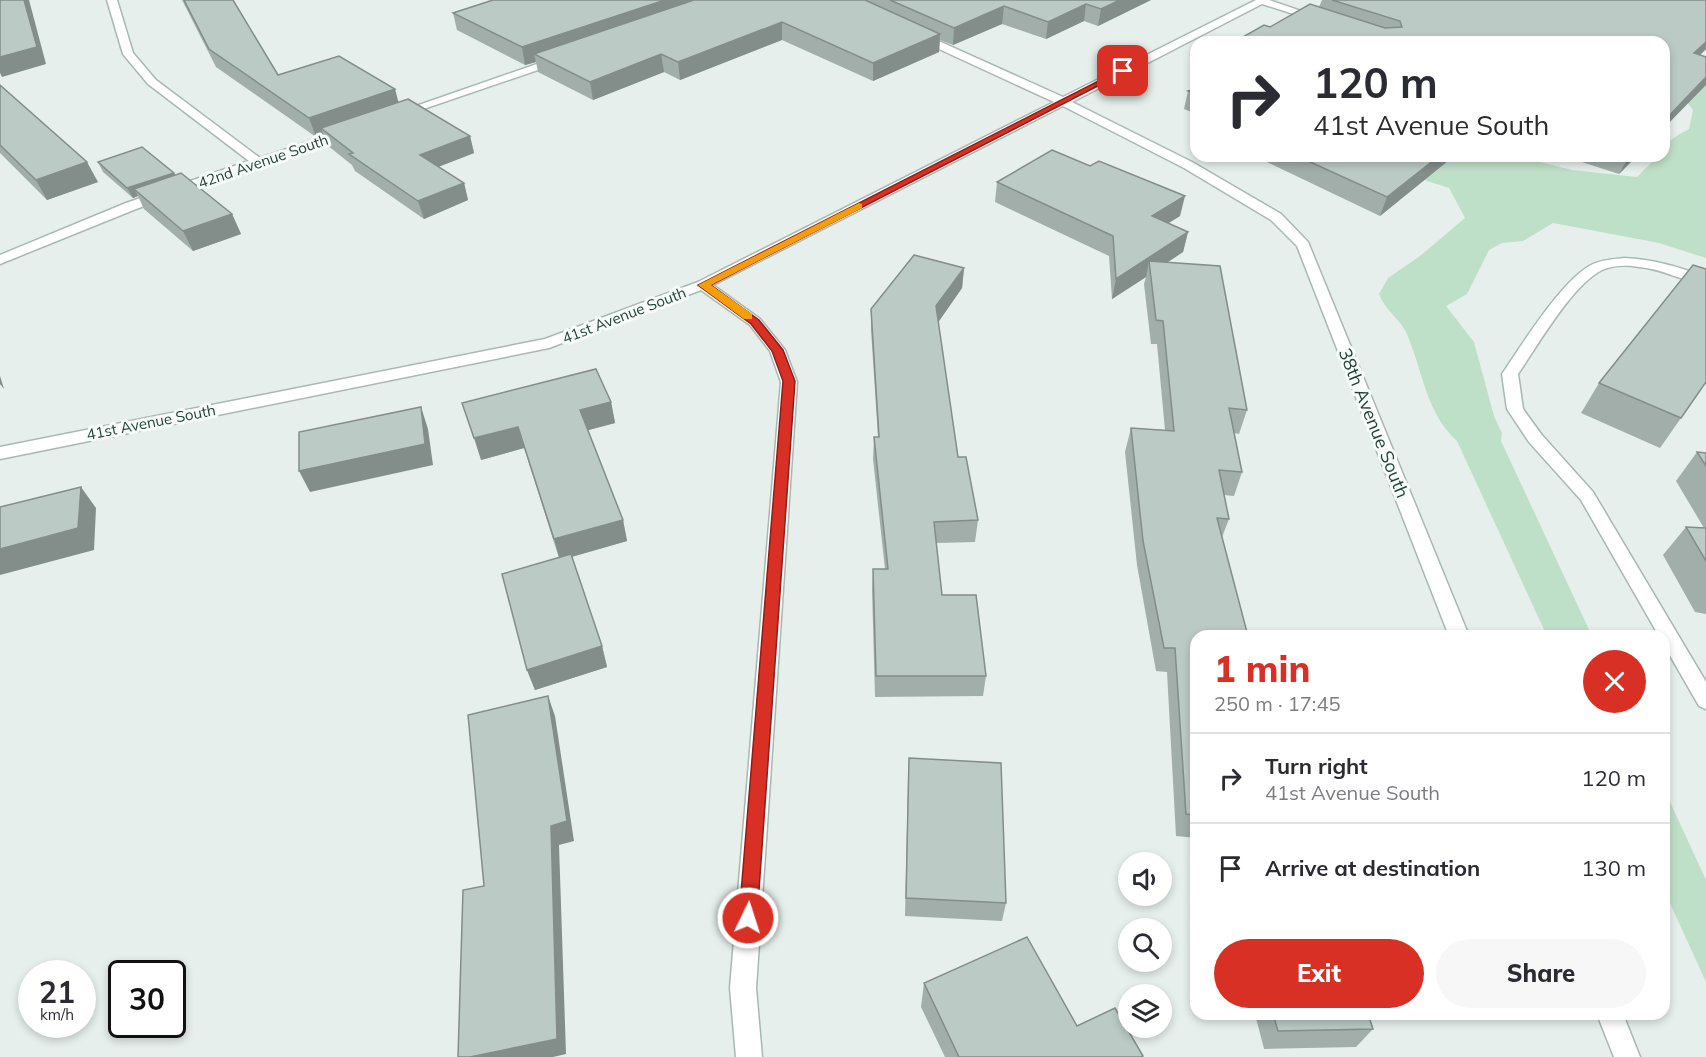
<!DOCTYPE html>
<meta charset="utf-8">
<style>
:root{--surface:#fff;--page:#f7f7f7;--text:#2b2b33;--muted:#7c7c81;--line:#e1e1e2;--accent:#d93025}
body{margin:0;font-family:Mulish,sans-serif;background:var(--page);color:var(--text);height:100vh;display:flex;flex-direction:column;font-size:22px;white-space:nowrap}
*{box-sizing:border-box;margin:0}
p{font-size:20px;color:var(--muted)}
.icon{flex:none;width:33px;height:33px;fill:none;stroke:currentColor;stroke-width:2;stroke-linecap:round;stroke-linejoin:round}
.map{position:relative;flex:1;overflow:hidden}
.panel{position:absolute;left:1190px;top:630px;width:480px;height:390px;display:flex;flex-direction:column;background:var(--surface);border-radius:18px;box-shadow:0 3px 9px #0003}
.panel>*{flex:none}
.banner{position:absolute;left:1190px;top:36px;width:480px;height:126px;border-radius:18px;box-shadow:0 3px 9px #0003;background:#fff;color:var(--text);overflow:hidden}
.buttons{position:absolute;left:1118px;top:852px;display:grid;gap:12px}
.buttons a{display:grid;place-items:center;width:54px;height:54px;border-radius:50%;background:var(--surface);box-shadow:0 3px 9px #0003;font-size:30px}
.speed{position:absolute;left:18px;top:960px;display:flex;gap:12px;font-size:30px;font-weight:700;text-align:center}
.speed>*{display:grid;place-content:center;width:78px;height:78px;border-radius:50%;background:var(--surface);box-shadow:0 3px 9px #0003;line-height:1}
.speed small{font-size:15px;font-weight:400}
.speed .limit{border:3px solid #111;border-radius:9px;background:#fff;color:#111}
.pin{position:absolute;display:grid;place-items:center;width:51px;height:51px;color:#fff;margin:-26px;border-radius:12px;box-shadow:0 3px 9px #0006}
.me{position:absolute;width:66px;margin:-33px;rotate:4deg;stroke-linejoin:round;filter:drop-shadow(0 0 4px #0008)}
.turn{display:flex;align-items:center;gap:21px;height:126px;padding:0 24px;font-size:27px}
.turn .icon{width:78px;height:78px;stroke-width:2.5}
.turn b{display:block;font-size:42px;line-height:51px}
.round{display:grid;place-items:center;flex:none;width:63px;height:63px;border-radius:32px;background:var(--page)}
.summary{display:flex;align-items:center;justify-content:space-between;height:102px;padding:0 24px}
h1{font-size:36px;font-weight:800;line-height:45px;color:var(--accent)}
.action{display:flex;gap:12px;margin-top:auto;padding:12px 24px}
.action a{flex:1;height:69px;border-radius:36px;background:var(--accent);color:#fff;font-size:24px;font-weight:800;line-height:69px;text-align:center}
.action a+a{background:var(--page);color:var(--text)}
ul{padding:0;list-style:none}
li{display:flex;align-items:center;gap:18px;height:90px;padding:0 24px;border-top:2px solid var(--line)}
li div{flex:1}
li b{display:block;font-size:22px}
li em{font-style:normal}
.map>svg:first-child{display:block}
.green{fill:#bfe0c8}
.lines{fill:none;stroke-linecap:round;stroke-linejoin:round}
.lane-casing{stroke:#a8b8b2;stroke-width:3}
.street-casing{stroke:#a8b8b2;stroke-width:3}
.lane{fill:#fff;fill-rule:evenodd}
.street{fill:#fff;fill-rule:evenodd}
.wall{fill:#a1aea9}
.shaded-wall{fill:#838d89}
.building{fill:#bbcac4;stroke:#838d89;stroke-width:1.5}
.route{fill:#d93025;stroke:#8d1f18;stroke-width:1.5}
.slow{fill:#f59e0b}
.labels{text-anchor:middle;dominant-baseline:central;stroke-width:6;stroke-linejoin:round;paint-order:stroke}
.far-street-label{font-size:15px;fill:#24423a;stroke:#f7fbf9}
.street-label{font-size:18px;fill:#24423a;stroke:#f7fbf9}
</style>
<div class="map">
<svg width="1706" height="1057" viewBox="0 0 1706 1057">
<rect width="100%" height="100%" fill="#e6efeb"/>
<g class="green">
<path d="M1706 80V258L1659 243 1553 223 1523 241 1502 243 1489 250 1467 294 1446 306 1474 342 1494 416 1502 433 1501 441 1592 636H1547L1457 441C1425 412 1423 370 1406 332 1399 318 1384 309 1379 294L1388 278 1420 256 1465 218 1449 188 1427 181 1402 167V156H1517L1572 170 1637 177 1658 156H1664C1664 140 1677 136 1689 129L1693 110 1687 102Z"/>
<polygon points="1664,789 1706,880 1706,982 1664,890"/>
</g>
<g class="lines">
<g class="lane-casing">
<path id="lane" d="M1624 258C1653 259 1679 267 1706 277V286C1683 281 1663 269 1639 267 1628 265 1613 265 1602 270 1572 285 1538 345 1518 374L1523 409 1541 434 1593 492 1706 682V709L1699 706 1664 645V636H1659L1581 500 1529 442 1507 409 1502 374C1522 345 1562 279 1593 264 1602 260 1614 259 1624 258Z"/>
</g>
<g class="street-casing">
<g id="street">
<polygon points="107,0 117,0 133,53 156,80 260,158 343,130 351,130 353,132 136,209 0,264 0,255 126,203 249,161 148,84 123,54"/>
<polygon points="1256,0 1269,0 1324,19 1319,22 1262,4 1072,102 1192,162 1281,214 1308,242 1469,636 1449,636 1297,246 1271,220 1184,168 1063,106 713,285 760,319 785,350 797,382 756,988 762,1057 736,1057 730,988 781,382 770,351 750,325 701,290 549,348 0,459 0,447 545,339 698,282 1054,102 913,37 913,33 921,33 1063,97"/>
<polygon points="560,56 564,57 564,61 403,116 399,117 393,114"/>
<polygon points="1597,1014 1623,1014 1640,1057 1614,1057"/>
</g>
</g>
<use href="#lane" class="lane"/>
<use href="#street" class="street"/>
</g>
<g class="wall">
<polygon points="182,0 233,0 278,75 398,102 470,136 474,153 438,167 464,183 468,200 424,219 355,171 352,165 327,145 323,134 316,137 216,67"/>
<polygon points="493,0 1151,0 1098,26 1084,21 1046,39 1002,24 953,45 940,40 939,52 873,81 782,40 680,80 664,72 593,100 538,72 536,62 525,65 457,30 453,13"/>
<polygon points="1322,0 1706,0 1706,49 1700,55 1270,27 1319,7"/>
<polygon points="1196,89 1196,114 1184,109 1188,91"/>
<polygon points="0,103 98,182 47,200 0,153"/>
<polygon points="1254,156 1454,156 1380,216"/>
<polygon points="1563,156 1637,156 1619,174"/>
<polygon points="98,162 174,173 175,175 232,214 241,234 193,251 144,209 138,196 133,198 103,172"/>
<polygon points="997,182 1180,216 1168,223 1188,232 1183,252 1168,262 1247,410 1239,434 1234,433 1242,472 1234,496 1224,495 1229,519 1222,537 1196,636 1196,838 1176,836 1167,672 1156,671 1137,565 1125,452 1131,428 1165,430 1157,344 1151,344 1144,284 1146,277 1112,299 1109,256 995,202"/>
<polygon points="964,268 962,288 938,322 958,457 978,520 975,542 936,543 942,595 986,676 983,696 875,697 872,590 873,569 885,569 873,459 874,437 878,437 871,330 871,309"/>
<polygon points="1599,383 1681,418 1660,448 1581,413"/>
<polygon points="611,402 615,423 588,430 623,520 627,541 572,557 602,646 607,667 535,690 527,670 559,558 524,448 481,460"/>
<polygon points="1697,452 1706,453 1706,614 1695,612 1663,555 1686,527 1704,528 1676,481"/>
<polygon points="909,758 1006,903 1002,921 905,916 908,778"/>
<polygon points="924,983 1077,1026 1143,1056 1142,1057 945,1057 921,1007"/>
<polygon points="1255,1014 1368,1014 1373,1029 1356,1047 1264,1049"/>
</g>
<g class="shaded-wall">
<polygon points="24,0 29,0 46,64 2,77 0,73 0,57"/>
<polygon points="665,0 717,0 534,54 536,62 525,65 522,47"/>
<polygon points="1120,0 1151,0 1098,26 1101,9"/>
<polygon points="1086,4 1084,21 1046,39 1048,22"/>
<polygon points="1004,6 1002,24 953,45 954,28"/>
<polygon points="782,22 782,40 680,80 678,62"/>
<polygon points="940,34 939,52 873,81 873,63"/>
<polygon points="1706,42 1706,49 1685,70 1694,53"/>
<polygon points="661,54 664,72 593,100 590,82"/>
<polygon points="1706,77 1706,85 1664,128 1664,121"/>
<polygon points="395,89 400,108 321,128 323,134 316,137 309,118"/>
<polygon points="470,136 474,153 425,172 420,155"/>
<polygon points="1439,156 1454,156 1380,216 1387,197"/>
<polygon points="1629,156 1637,156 1619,174"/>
<polygon points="87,162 98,182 47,200 36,180"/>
<polygon points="174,173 178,183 134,189 138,196 133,198 127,188"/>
<polygon points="464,183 468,200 424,219 418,201"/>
<polygon points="1185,196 1180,216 1148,236 1152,216"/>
<polygon points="232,214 241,234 193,251 183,231"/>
<polygon points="1188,232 1183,252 1151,273 1149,261 1146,277 1112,299 1116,279"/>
<polygon points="964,268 962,288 935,327 936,306"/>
<polygon points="0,376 4,389 0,384"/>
<polygon points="611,402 615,423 585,431 580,410"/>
<polygon points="421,407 428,429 433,465 310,492 299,471"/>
<polygon points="518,427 524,448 481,460 474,438"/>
<polygon points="81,487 96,508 94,550 0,575 0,549"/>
<polygon points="623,520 627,541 560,560 554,539"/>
<polygon points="602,646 607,667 535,690 527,670"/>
<polygon points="548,696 555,716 574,841 559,845 566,1054 553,1057 470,1057 551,826"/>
</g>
<g class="building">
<polygon points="0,0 24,0 37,47 0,57"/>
<polygon points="184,0 233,0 278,75 339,56 395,89 309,118 209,49"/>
<polygon points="493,0 665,0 522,47 453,13"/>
<polygon points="694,0 865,0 940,34 873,63 782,22 678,62 661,54 590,82 534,54"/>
<polygon points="890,0 1120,0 1101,9 1086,4 1048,22 1004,6 954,28"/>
<polygon points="1332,0 1706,0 1706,42 1694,53 1706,57 1706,77 1664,121 1664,42 1234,42 1264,25 1270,27 1310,4 1385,28 1402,27 1400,21"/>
<polygon points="0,85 87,162 36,180 0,145"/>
<polygon points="1196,89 1196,95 1188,91"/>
<polygon points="408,99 470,136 420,155 464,183 418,201 349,154 353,153 321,128"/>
<polygon points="142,147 174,173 127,188 98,162"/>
<polygon points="1052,150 1090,166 1099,161 1185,196 1152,216 1188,232 1116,279 1113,236 997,182"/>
<polygon points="1297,156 1439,156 1387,197"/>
<polygon points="181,173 232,214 183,231 134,189"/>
<polygon points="914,255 964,268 936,306 958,457 966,457 978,520 934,522 942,595 976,595 986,676 876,676 873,569 888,569 874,437 879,437 871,309"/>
<polygon points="1149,261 1220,266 1247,410 1229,408 1242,472 1219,470 1229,519 1217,518 1248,636 1196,636 1196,815 1186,814 1175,648 1164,648 1143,541 1131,428 1174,431 1163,321 1156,320"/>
<polygon points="1693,265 1706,269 1706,382 1681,418 1599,383"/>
<polygon points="596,369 611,402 580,410 623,520 554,539 518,427 474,438 462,403"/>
<polygon points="421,407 425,444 299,471 299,432"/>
<polygon points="1697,452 1706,453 1706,466"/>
<polygon points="81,487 78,528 0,549 0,507"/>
<polygon points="1686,527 1706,528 1706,561"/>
<polygon points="571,554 602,646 527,670 502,574"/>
<polygon points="548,696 567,821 551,826 557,1039 470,1057 458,1057 463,890 484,886 468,715"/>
<polygon points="909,758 1001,763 1006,903 906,898"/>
<polygon points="1027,937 1077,1026 1115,1008 1143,1056 1141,1057 959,1057 924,983"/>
<polygon points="1273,1014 1368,1014 1373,1029 1278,1031"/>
</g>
<polygon class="route" points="1120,70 1127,71 711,285 759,320 783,350 795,381 757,918 755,925 748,927 742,925 739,918 783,381 772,351 751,324 698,285"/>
<polygon class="slow" points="859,203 862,204 862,208 711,285 752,314 752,319 744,319 698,285"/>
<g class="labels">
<g class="far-street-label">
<text transform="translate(263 161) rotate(-19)">42nd Avenue South</text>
<text transform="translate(624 315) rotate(-21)">41st Avenue South</text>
<text transform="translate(151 422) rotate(-11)">41st Avenue South</text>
</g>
<g class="street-label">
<text transform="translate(1374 423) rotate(68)">38th Avenue South</text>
</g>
</g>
</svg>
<div class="buttons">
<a><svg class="icon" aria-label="sound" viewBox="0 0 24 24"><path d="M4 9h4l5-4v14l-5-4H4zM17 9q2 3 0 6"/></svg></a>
<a><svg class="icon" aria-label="search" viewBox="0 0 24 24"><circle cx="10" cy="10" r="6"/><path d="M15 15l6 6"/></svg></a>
<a><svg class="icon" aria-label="layers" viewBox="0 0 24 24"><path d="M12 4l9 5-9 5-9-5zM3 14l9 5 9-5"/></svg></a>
</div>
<div class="speed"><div>21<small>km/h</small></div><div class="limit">30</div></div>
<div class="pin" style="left:1123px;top:71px;background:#d93025"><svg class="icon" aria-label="arrive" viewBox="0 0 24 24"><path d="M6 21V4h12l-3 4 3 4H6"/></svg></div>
<svg class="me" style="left:748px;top:918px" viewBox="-20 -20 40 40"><circle r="17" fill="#d93025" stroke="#fff" stroke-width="3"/><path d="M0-11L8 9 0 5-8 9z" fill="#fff"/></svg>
<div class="banner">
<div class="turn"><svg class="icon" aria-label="right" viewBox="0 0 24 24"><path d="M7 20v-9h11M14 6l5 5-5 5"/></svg><div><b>120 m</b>41st Avenue South</div></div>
</div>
<section class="panel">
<div class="summary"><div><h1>1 min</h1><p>250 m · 17:45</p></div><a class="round" style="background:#d93025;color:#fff"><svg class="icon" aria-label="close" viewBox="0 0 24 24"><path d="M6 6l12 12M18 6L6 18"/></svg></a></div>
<ul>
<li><svg class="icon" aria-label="right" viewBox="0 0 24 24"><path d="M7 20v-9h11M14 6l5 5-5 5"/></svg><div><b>Turn right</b><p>41st Avenue South</p></div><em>120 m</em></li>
<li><svg class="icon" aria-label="arrive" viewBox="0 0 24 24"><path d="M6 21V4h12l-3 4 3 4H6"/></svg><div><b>Arrive at destination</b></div><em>130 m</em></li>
</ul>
<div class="action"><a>Exit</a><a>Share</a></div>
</section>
</div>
